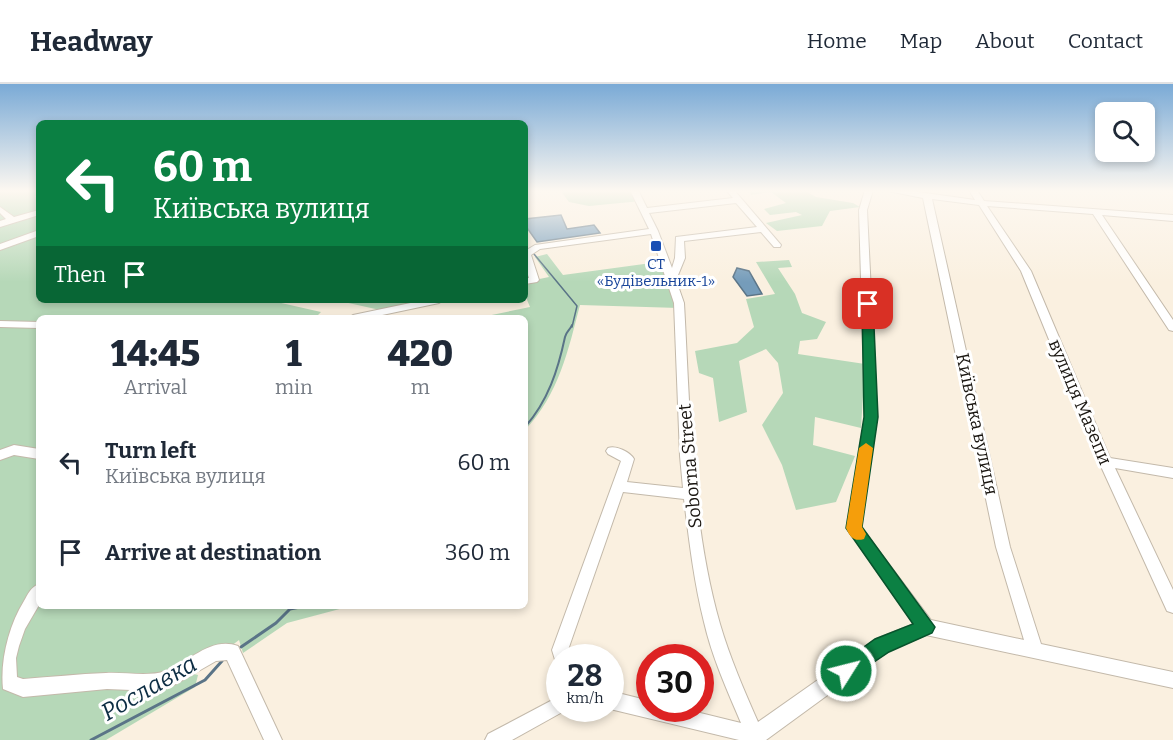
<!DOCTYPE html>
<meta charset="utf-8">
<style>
:root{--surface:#fff;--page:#f6f6f7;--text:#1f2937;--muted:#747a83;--line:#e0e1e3}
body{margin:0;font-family:Bitter,serif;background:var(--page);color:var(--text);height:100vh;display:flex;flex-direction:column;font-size:22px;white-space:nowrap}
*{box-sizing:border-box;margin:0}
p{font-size:20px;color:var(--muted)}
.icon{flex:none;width:33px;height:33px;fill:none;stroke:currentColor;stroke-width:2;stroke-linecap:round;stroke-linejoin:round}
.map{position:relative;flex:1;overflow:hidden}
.panel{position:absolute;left:36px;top:231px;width:492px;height:294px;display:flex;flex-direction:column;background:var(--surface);border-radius:9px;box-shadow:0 3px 9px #0003}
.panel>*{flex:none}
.guide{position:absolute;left:36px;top:36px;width:492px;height:183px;border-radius:9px;box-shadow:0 3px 9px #0003;background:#0b8043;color:#fff;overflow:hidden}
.fabs{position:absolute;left:1095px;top:18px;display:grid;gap:12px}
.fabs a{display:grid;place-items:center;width:60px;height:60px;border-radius:9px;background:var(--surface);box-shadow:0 3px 9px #0003;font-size:30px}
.speed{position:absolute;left:546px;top:560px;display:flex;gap:12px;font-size:30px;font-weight:700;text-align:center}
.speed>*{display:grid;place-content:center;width:78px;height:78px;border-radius:50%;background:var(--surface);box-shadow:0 3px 9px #0003;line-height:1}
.speed small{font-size:15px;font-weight:400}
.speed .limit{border:9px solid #d22;background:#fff;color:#111}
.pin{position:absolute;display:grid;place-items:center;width:51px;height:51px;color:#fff;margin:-26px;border-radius:12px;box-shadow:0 3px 9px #0006}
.me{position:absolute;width:66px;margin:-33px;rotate:54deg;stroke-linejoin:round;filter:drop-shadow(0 0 4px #0008)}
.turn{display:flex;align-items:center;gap:21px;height:126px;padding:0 18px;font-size:27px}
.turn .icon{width:78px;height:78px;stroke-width:2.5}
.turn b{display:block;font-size:42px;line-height:51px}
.then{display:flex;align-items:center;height:57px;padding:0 18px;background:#0003;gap:12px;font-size:22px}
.eta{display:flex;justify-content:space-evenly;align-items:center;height:102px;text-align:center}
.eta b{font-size:36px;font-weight:800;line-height:42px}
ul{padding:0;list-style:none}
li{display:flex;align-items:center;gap:18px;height:90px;padding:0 18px}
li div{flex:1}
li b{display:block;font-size:22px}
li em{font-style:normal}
header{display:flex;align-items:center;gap:36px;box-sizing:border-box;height:84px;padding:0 30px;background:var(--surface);border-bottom:2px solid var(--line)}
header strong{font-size:28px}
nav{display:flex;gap:33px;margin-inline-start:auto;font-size:21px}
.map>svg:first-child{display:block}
.green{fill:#b6d8b8}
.water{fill:#759cba;stroke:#5a7487;stroke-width:1.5}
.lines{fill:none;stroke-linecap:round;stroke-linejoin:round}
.stream-far2{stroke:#5a7487;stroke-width:1.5}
.stream-far1{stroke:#5a7487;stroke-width:2}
.stream{stroke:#5a7487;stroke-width:3}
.minor-casing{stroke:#c3b9aa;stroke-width:2}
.minor{fill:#fff;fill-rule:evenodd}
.route{fill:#0b8043;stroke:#07532c;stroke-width:1.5}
.slow{fill:#f59e0b}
.transit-dot{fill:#1a4fb4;stroke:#fff;stroke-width:2}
.labels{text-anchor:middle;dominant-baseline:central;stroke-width:6;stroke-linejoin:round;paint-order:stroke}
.far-transit-label{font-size:15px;fill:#164399;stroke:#fff}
.street-label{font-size:18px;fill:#1a1611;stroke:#fff}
.near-water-label{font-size:24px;font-style:italic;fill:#0c2d43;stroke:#fff}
</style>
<header>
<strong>Headway</strong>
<nav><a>Home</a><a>Map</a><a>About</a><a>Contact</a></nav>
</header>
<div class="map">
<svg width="1173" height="656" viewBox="0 0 1173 656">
<rect width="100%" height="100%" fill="#faf0e0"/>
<g class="green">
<polygon points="0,106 39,106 39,111 34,113 39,113 39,216 268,216 321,228 315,234 208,231 206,234 39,234 39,522 351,522 287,539 243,569 239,556 194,590 198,591 195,603 106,656 0,656"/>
<polygon points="560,106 634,106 641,117 589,122 569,118"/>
<polygon points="749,106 804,106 816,113 853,119 860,123 830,127 822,142 777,147 766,139 802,131 796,128 770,131 764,125 786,119 771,108 751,111"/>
<path d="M547 170 563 191 666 177 679 224 580 221C568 267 559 310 525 346V234H477L530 223 525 211V198L549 193 535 173Z"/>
<polygon points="789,176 792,183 778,184 795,210 802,229 826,238 817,255 800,257 798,270 865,280 861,344 815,333 813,361 855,372 836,418 796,426 782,381 762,341 783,309 778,279 766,265 739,277 747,328 719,338 713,294 699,289 695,267 737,259 754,243 746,215 775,210 756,178"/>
<polygon points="335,216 436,216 380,226"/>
</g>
<g class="water">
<polygon points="561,131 567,145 594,141 600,149 537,158 525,141 525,135"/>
<polygon points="737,184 749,187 762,210 747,212 733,193"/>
</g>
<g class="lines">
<polyline class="stream-far2" points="534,170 577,222 572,243"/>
<path class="stream-far1" d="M525 343C548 317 558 286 565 253 566 248 570 246 572 241"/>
<g class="stream">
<polyline points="241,563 276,539 290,525 305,522"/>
<polyline points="91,656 205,596 222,577"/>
</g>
<g class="minor-casing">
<g id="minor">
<path d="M630 106H638L647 124 733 114 726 106H734L781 161 780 163H774L761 148 684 157 685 174 676 196 684 219C690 324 691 439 720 540 730 574 744 606 758 638L876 555 914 540 847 444 865 333 859 126 865 106H873L867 126 877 333 861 443 931 536 1024 556 996 463 923 114 883 106H904L975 116 969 106H977L984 117 1173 131V137L1102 131 1173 236V247L1169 246 1093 130 987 122 1031 187 1110 374 1173 384V394L1115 384 1173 506V529L1167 527 1099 378 1021 187 979 121 932 115 1010 463 1041 560 1173 588V604L926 551 888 567 766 656H739L610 625 608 624H610V607L650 617V624H680L741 639C727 606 712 573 704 538 694 498 689 456 684 415L623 408 568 566 570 573H560V580L556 579 552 566 621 377 608 370 606 367 608 364C616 361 630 368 634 375L627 398 683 404 680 372 674 219 651 150 540 165 531 171 539 196 537 198 525 200V194H529L525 182V167L535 161 649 145ZM736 119 757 143 676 153 675 174 672 184 658 147 649 129Z"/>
<polygon points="0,123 14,133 39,126 39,131 0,143 0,137 6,135 0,129"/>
<polygon points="39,146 39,152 0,166 0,160"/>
<polygon points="425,216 444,216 439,219 368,234 348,234 353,231"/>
<polygon points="0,237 39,238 39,244 0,243"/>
<polygon points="14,361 39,365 39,375 14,371 0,376 0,366"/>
<path d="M39 500V521L25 545 19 562 16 574 17 593 23 595C51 593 78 590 106 589 125 588 148 593 166 587 189 578 211 552 238 562L282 656H264L227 576 216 577 176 600 155 607 107 605 23 613 3 605C0 576 9 541 24 517 28 510 31 503 39 500Z"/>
<polygon points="560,612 560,624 567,624 566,626 512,656 485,656 488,650"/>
</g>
</g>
<use href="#minor" class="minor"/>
</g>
<linearGradient id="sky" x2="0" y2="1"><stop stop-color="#7aaad6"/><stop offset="0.54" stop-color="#fdf8f1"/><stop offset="1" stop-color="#fdf8f1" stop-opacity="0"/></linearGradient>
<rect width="1173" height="198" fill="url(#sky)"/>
<polygon class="route" points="868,216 873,220 878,333 862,443 935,543 932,549 889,568 846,597 839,594 836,587 839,581 875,555 913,540 846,444 864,333 862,220"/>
<path class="slow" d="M866 359 873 364 862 443 866 450 864 455C854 458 850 453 846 444L859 364Z"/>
<rect class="transit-dot" x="650" y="156" width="12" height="12" rx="3"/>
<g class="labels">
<g class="far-transit-label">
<text x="656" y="180">СТ<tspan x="656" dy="17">«Будівельник-1»</tspan></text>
</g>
<g class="street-label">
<text transform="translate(1080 318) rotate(67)">вулиця Мазепи</text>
<text transform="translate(977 340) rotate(78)">Київська вулиця</text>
<text transform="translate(690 382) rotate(-95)">Soborna Street</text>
</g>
<g class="near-water-label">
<text transform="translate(149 604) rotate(-30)">Рославка</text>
</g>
</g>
</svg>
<div class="fabs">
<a><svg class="icon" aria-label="search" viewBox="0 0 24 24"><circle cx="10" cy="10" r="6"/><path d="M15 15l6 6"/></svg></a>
</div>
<div class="speed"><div>28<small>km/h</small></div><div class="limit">30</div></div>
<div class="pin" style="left:868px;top:220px;background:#d93025"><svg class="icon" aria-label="arrive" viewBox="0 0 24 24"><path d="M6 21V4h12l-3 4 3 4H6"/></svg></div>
<svg class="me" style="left:846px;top:587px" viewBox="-20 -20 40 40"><circle r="17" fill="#0b8043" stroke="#fff" stroke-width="3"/><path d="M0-11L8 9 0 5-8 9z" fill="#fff"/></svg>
<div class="guide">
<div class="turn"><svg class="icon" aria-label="left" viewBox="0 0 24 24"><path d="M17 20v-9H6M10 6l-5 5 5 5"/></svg><div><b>60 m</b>Київська вулиця</div></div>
<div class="then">Then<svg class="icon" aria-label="arrive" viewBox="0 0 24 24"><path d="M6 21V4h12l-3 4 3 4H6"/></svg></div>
</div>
<section class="panel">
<div class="eta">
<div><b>14:45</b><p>Arrival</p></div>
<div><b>1</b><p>min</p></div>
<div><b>420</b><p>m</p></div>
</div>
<ul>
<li><svg class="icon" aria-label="left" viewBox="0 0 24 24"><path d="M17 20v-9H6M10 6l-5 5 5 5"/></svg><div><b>Turn left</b><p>Київська вулиця</p></div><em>60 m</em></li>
<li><svg class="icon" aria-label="arrive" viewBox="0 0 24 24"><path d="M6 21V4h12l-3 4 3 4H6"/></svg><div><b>Arrive at destination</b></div><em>360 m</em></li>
</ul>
</section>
</div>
